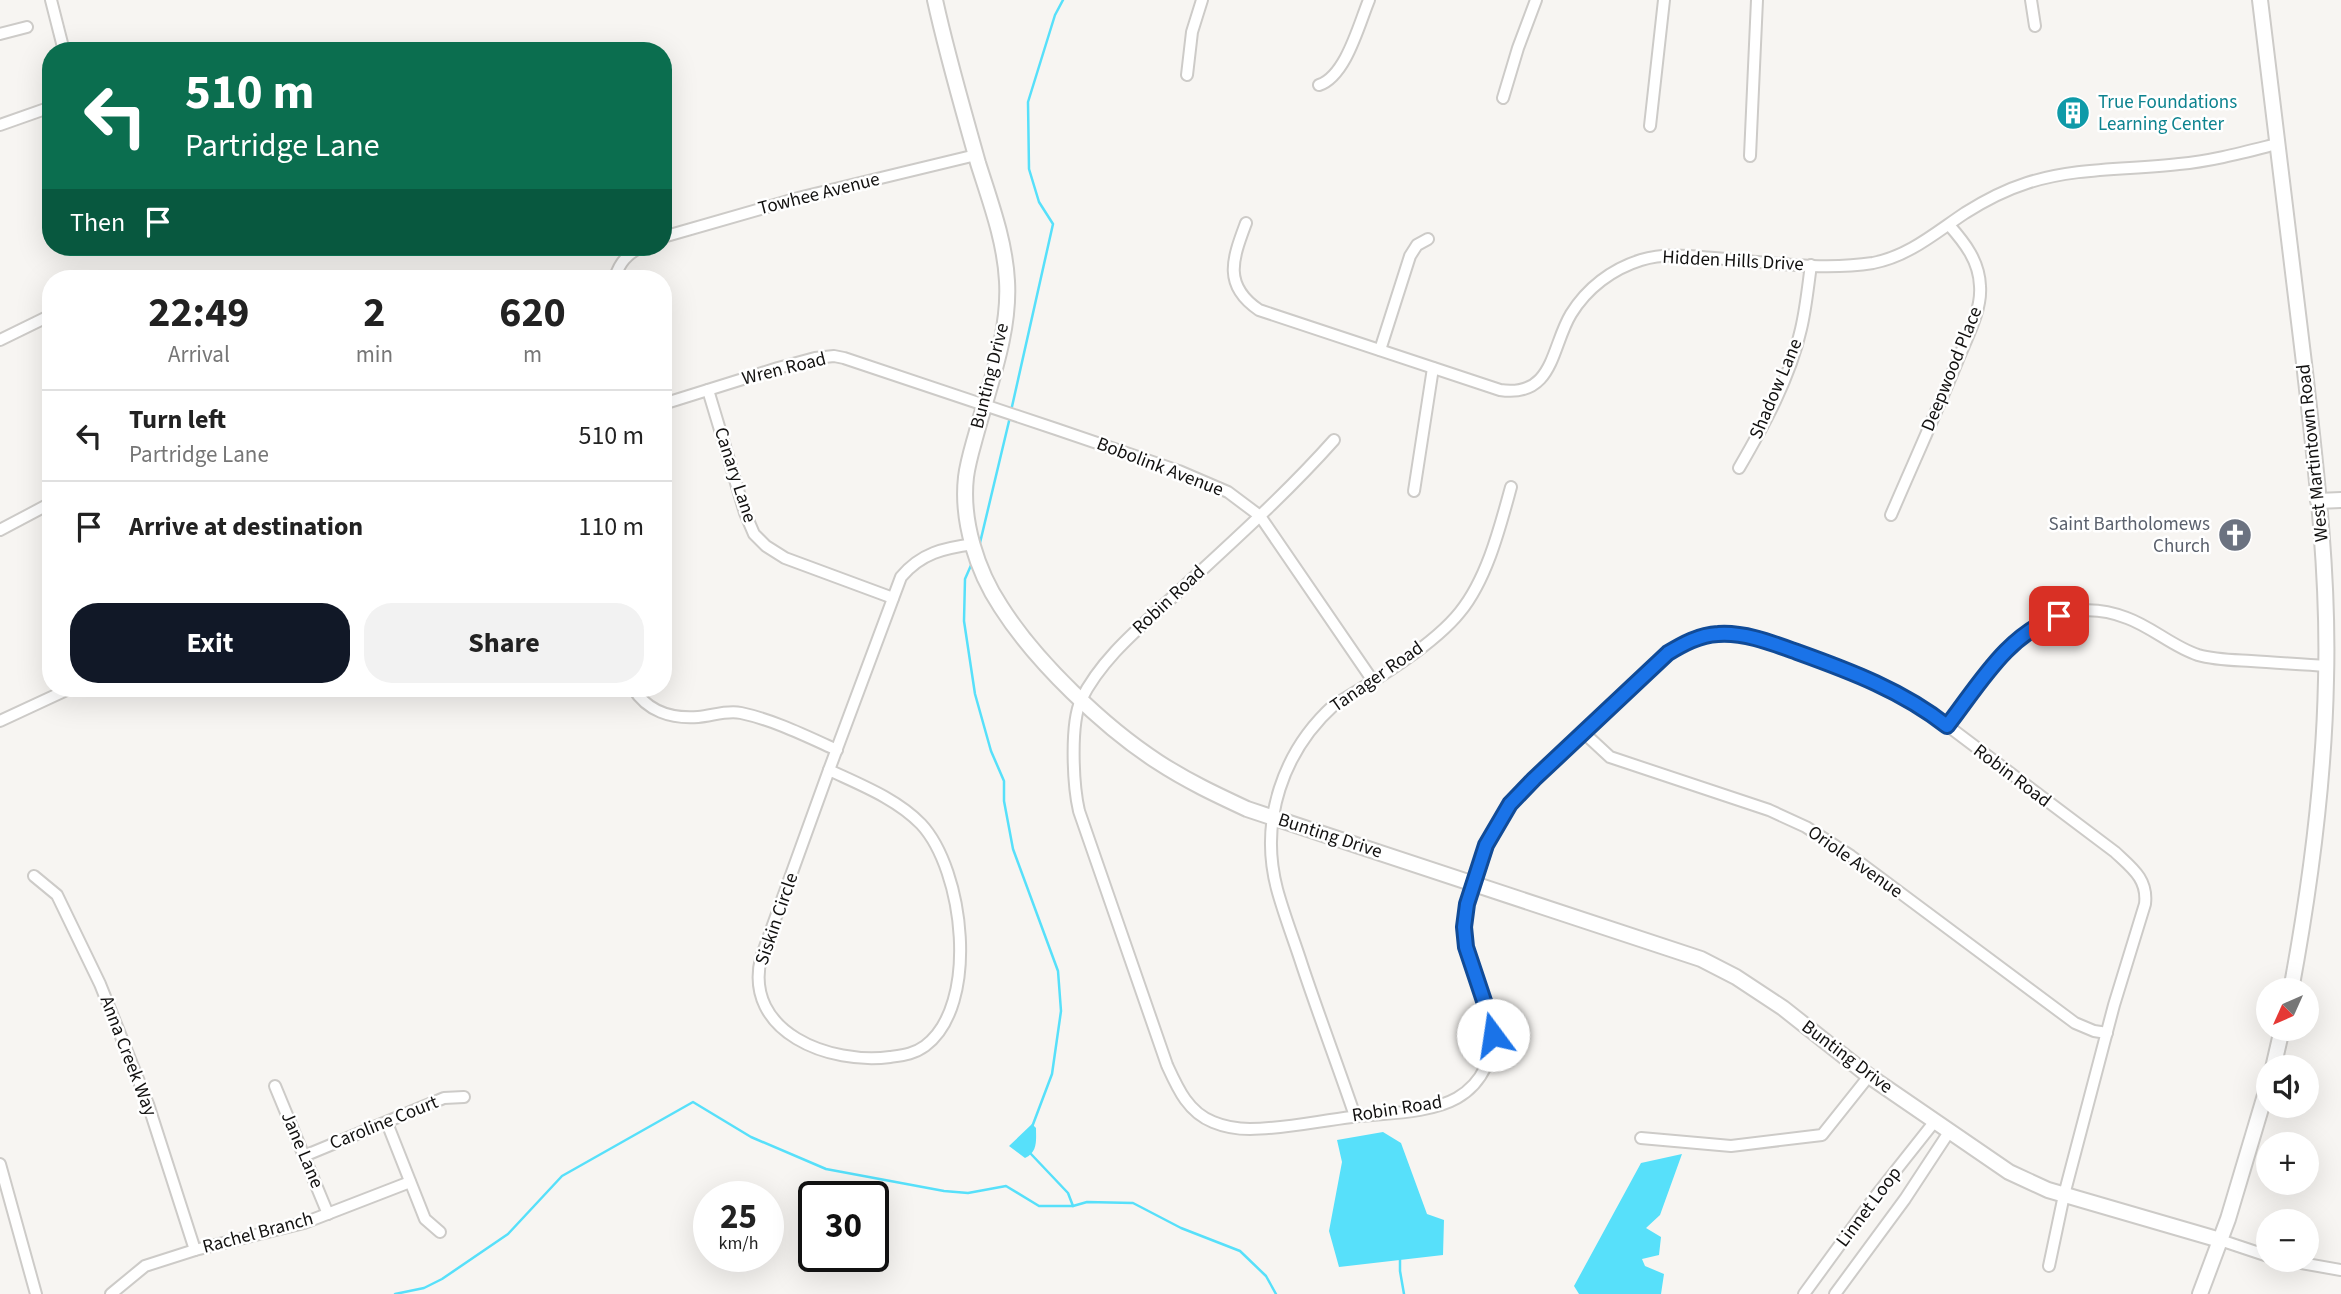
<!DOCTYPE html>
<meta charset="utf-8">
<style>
:root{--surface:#fff;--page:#f2f2f2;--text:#222;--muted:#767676;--line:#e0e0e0;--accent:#111827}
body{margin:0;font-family:"Source Sans 3",sans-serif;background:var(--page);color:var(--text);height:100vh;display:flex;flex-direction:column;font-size:26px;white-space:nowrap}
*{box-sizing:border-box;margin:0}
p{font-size:23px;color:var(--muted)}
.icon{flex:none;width:38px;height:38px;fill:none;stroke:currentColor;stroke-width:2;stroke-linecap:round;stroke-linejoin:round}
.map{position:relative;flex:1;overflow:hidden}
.panel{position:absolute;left:42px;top:270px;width:630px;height:427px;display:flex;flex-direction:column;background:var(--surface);border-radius:28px;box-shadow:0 7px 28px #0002}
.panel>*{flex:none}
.hud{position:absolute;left:42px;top:42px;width:630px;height:214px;border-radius:28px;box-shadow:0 7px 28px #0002;background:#0b6e4f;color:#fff;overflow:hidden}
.needle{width:46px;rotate:225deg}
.controls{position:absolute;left:2256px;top:978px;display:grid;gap:14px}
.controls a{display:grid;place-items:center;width:63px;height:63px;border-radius:50%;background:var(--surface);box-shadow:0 7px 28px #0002;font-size:35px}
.speed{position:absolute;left:693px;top:1181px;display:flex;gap:14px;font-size:35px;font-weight:700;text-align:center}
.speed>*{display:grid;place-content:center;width:91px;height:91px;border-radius:50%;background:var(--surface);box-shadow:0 7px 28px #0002;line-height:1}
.speed small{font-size:18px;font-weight:400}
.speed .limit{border:4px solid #111;border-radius:10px;background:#fff;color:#111}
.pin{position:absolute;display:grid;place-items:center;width:60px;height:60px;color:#fff;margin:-30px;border-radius:14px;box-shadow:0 4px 10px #0006}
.me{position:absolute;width:77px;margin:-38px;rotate:346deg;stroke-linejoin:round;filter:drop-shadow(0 0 5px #0008)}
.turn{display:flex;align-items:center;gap:24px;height:147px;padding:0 28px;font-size:32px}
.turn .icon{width:91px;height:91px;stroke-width:2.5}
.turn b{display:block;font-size:49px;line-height:60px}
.then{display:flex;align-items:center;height:66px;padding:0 28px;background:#0003;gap:14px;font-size:26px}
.eta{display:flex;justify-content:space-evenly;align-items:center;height:119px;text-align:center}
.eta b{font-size:42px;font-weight:700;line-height:49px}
.button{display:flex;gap:14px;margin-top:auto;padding:14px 28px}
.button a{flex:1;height:80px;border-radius:28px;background:var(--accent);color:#fff;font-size:28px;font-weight:700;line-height:80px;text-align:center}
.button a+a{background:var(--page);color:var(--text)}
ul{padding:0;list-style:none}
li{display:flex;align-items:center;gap:21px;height:91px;padding:0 28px;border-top:2px solid var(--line)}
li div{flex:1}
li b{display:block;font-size:26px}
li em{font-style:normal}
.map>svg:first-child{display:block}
.water{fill:#57e0fa}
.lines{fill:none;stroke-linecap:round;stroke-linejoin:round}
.stream{stroke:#57e0fa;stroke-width:2.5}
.street-casing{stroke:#cdcbc8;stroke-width:14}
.secondary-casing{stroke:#cdcbc8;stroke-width:18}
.street{stroke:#fff;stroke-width:10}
.secondary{stroke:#fff;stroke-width:14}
.route-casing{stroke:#114b97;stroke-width:18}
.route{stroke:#1a73e8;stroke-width:12}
.labels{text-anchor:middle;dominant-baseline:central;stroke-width:5;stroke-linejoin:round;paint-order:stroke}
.culture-label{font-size:19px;fill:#0d838f;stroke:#fff;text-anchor:start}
.street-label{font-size:19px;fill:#121110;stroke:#fff}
.worship-label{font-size:19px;fill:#5b616d;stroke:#fff;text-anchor:end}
</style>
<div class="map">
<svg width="2341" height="1294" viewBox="0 0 2341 1294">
<rect width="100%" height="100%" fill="#f7f5f2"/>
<g class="water">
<path d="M1032 1124 1036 1128C1036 1140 1038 1152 1025 1158L1009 1146Z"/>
<polygon points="1383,1132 1401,1143 1427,1214 1444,1220 1443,1255 1339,1267 1329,1231 1342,1162 1337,1140"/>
<polygon points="1682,1154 1660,1215 1646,1228 1661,1237 1659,1255 1642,1259 1645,1266 1664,1274 1661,1294 1579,1294 1574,1286 1641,1163"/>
</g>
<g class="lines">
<g class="stream">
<polyline points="1011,411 1053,224 1039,202 1029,169 1028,102 1055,15 1063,0"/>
<polyline points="979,547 1010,417"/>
<polyline points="972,563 965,579 964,621 975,694 991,751 1004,781 1004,801 1013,849 1058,971 1061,1011 1052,1074 1032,1127"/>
<polyline points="1031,1154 1068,1193 1073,1206"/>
<polyline points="1400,1260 1400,1271 1404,1294"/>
<polyline points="395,1294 424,1288 442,1279 508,1234 562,1176 693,1102 751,1137 826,1169 944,1191 968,1193 1006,1186 1039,1206 1073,1206 1087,1202 1133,1203 1181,1228 1240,1251 1266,1276 1276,1294"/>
</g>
<g class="street-casing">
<g id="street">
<polyline points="51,0 64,51"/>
<polyline points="2031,0 2035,26"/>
<polyline points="0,34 27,27"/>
<polyline points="1187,75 1192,32 1202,0"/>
<path d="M1319 85C1346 76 1359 24 1369 0"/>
<polyline points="1503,98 1518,48 1536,0"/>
<polyline points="0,125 51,107"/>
<polyline points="1650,126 1664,0"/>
<polyline points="1750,156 1757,0"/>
<path d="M1246 223C1233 258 1222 285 1259 310L1500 390C1554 398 1551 347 1571 314 1587 288 1612 269 1641 260 1665 253 1689 256 1714 258 1766 262 1821 271 1873 263 1909 256 1935 233 1965 213 1984 201 2005 190 2027 183 2076 167 2128 170 2179 164 2212 161 2245 152 2277 144"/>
<polyline points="663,237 802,197 976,155"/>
<path d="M615 278C619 263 627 254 641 247"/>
<polyline points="0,340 45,318"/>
<polyline points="1380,350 1410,256 1417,245 1428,239"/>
<polyline points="708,390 745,513 754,534 766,546 785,558 893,598"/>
<polyline points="663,404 778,368 815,358 834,356 844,358 1056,429 1179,471 1228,492 1260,516 1373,681"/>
<path d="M1334 440C1286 494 1231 543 1177 593 1143 625 1102 657 1081 700 1070 724 1073 785 1079 811L1167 1065C1178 1089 1188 1112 1213 1122 1225 1127 1238 1129 1250 1129 1284 1129 1318 1121 1352 1117 1383 1113 1429 1114 1457 1098 1483 1083 1495 1055 1492 1025L1466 947 1464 927 1467 904 1493 831 1510 804 1559 754 1658 661 1678 647 1699 638 1719 634 1740 635 1783 647 1862 675 1936 717 2115 852C2132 868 2148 879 2145 904L2114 1005 2064 1195 2049 1266"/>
<path d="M1739 468C1764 425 1790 378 1801 329 1806 308 1808 286 1811 265"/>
<polyline points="1414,491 1433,368"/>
<path d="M1891 515C1913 464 1936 413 1957 362 1966 339 1982 311 1980 286 1979 261 1965 243 1949 225"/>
<polyline points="0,530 51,503"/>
<path d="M633 688C647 711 671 719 698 717 712 716 726 710 741 713 774 720 806 736 837 750"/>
<polyline points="0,721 71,688"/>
<path d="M1947 726C1992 668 2039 584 2127 618 2152 627 2173 647 2198 655 2215 660 2234 660 2251 661 2276 663 2301 664 2326 666"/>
<polyline points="1583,732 1610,757 1769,810 1806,827 1851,856 2075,1023 2094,1031 2107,1033"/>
<path d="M829 770C861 785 897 799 921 824 964 870 980 1005 925 1046 914 1054 904 1055 890 1057 831 1065 743 1033 761 958Z"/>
<path d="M829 770 901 577C921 553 944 548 974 544"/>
<polyline points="34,876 57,895 100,984 148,1104 195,1250"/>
<polyline points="275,1086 328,1214"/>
<path d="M1355 1116C1338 1066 1319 1016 1302 965 1294 940 1284 915 1277 889 1259 821 1283 751 1334 705 1372 682 1433 646 1460 612 1487 579 1500 527 1511 487"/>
<polyline points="387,1123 425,1219 440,1232"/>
<polyline points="1641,1138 1731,1146 1822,1135 1869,1076"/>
<polyline points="304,1156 444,1098 464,1097"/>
<polyline points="0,1164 36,1294"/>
<polyline points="2220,1240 2268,1256"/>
<polyline points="2284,1260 2341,1270"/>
<polyline points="111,1294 145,1266 195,1250 304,1223 410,1182"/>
<polyline points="1804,1294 1874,1198 1935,1121"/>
<polyline points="1835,1294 1905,1199 1949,1132"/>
</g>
</g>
<g class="secondary-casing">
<g id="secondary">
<path d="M935 0C947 55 963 109 978 163 990 201 1005 241 1007 281 1010 332 990 383 977 431 973 446 968 461 966 477 961 521 977 571 1001 607 1036 662 1104 727 1158 762 1187 781 1217 795 1247 809L1701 959 1736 977 1783 1008 1869 1076 2009 1172 2048 1190 2220 1240"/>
<path d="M2260 0C2274 121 2289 242 2304 363 2316 468 2329 574 2326 680 2324 785 2310 888 2291 990"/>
<polyline points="2318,501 2341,500"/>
<polyline points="2273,1068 2282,1029"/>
<polyline points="2200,1294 2228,1219 2268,1085"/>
</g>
</g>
<use href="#street" class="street"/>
<use href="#secondary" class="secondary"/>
</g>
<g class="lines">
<g class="route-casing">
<path id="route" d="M1493 1035 1492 1025 1466 947 1464 927 1467 904 1486 845 1510 804 1534 779 1668 653C1683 644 1699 635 1718 634 1744 632 1772 643 1797 652 1850 671 1903 691 1947 726 1979 685 2007 634 2059 616"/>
</g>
<use href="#route" class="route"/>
</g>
<defs>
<g id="building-disc" transform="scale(1.75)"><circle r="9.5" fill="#0f9aa8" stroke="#fff"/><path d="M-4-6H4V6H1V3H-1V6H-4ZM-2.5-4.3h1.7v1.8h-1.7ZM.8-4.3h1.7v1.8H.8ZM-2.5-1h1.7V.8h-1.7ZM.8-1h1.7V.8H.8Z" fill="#fff"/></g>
<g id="church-disc" transform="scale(1.75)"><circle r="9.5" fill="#6b7280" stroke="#fff"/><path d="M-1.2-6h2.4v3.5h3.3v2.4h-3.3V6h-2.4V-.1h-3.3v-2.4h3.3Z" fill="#fff"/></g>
</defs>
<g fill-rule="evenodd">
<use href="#building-disc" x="2073" y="113"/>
<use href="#church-disc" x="2235" y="535"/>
</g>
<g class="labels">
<g class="culture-label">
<text x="2098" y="102">True Foundations<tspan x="2098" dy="22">Learning Center</tspan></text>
</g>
<g class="street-label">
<text transform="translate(819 194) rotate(-14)">Towhee Avenue</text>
<text transform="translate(1733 261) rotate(3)">Hidden Hills Drive</text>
<text transform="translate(784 369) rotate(-14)">Wren Road</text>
<text transform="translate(1952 369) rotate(-68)">Deepwood Place</text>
<text transform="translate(990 376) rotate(-76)">Bunting Drive</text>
<text transform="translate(1776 389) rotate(-67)">Shadow Lane</text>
<text transform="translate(2313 453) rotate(-96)">West Martintown Road</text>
<text transform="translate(1160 467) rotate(21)">Bobolink Avenue</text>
<text transform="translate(735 475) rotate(72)">Canary Lane</text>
<text transform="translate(1169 600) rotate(-43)">Robin Road</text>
<text transform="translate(1377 677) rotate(-35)">Tanager Road</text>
<text transform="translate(2012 776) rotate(37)">Robin Road</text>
<text transform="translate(1330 836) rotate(18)">Bunting Drive</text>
<text transform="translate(1855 862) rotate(35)">Oriole Avenue</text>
<text transform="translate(777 919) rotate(-71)">Siskin Circle</text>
<text transform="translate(128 1056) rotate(69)">Anna Creek Way</text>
<text transform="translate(1847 1057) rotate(37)">Bunting Drive</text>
<text transform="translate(1397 1109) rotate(-9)">Robin Road</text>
<text transform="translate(384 1123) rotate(-22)">Caroline Court</text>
<text transform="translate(302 1150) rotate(67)">Jane Lane</text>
<text transform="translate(1869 1207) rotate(-53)">Linnet Loop</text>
<text transform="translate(258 1233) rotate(-15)">Rachel Branch</text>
</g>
<g class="worship-label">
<text x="2210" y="524">Saint Bartholomews<tspan x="2210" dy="22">Church</tspan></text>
</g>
</g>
</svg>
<div class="controls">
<a><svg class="needle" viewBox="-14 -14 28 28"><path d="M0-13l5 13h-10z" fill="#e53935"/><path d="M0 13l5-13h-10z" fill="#767676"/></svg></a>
<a><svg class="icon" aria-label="sound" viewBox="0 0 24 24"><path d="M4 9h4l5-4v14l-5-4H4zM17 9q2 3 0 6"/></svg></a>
<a>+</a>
<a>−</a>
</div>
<div class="speed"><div>25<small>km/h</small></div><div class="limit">30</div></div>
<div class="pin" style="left:2059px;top:616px;background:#d93025"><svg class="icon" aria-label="arrive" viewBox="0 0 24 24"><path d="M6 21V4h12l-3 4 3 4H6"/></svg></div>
<svg class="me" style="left:1493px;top:1035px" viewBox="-20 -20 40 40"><circle r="19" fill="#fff"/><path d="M0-13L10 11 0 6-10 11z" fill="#1a73e8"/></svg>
<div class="hud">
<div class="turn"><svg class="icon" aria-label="left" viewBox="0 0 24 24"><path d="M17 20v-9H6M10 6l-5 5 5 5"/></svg><div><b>510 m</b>Partridge Lane</div></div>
<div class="then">Then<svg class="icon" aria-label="arrive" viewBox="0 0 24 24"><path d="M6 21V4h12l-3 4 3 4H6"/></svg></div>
</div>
<section class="panel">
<div class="eta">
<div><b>22:49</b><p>Arrival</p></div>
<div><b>2</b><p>min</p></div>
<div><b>620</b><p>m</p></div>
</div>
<ul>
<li><svg class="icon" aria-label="left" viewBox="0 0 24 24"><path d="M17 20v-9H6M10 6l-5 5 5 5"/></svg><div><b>Turn left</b><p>Partridge Lane</p></div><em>510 m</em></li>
<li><svg class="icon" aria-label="arrive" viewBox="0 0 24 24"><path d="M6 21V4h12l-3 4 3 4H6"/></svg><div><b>Arrive at destination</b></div><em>110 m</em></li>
</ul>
<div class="button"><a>Exit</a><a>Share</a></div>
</section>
</div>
